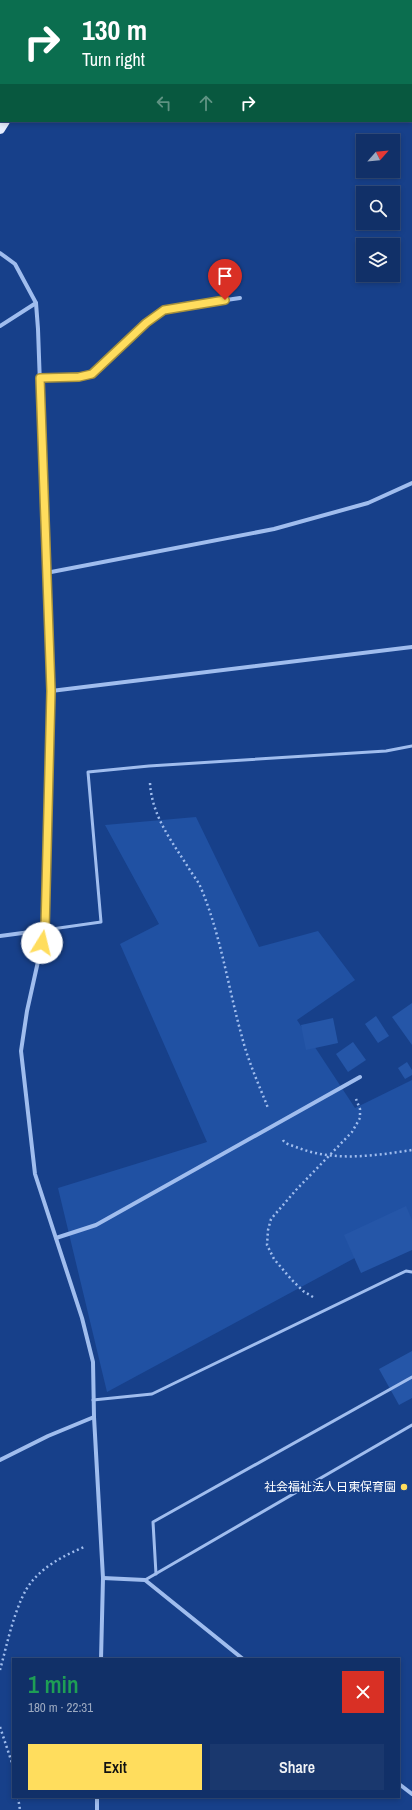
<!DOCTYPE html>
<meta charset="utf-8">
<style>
:root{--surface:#113068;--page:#1a386e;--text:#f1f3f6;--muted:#9ca9c0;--line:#304b7c;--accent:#ffdd5d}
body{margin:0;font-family:"Archivo Narrow","Noto Sans JP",sans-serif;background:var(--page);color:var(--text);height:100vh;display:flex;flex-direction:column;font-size:15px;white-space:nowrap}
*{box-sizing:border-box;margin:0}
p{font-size:13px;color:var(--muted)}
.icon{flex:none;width:22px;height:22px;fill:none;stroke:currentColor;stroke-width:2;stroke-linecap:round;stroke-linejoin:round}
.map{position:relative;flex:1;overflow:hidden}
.details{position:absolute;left:12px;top:1658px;width:388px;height:140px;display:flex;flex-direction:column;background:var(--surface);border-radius:0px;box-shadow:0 2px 6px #0003,0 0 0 1px var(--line)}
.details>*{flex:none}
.top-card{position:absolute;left:0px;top:0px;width:412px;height:122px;box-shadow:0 2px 6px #0003,0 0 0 1px var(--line);background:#0b6e4f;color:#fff;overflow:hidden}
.needle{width:26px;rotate:63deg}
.buttons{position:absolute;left:356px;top:134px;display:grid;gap:8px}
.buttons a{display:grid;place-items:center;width:44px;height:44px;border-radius:0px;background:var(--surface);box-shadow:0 2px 6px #0003,0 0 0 1px var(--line);font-size:20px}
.pin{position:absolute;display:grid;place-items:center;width:34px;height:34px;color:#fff;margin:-41px -17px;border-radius:50% 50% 50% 0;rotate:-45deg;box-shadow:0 0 4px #0007}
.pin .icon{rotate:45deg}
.me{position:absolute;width:44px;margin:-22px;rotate:9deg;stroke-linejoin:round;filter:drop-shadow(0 0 3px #0008)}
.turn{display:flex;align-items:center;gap:14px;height:84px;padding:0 16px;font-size:18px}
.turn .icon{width:52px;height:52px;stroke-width:2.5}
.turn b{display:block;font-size:28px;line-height:34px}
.lanes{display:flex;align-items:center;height:38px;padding:0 16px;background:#0003;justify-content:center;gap:20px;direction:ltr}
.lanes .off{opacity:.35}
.round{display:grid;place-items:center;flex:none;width:42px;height:42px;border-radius:0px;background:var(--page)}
.overview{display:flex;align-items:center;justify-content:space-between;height:68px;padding:0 16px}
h1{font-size:24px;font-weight:600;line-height:30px;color:#1e9e55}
.button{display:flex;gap:8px;margin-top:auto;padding:8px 16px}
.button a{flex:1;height:46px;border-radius:0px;background:var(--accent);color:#111;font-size:16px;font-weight:600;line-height:46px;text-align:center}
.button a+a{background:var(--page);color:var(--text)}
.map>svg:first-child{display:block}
.green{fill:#2051a3}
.building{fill:#2556a8}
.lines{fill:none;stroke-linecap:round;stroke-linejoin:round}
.path{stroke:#a0bdee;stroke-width:2.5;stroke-dasharray:2 3;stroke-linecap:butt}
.service{stroke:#a0bdee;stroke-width:3}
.minor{stroke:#a0bdee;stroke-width:4}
.primary{stroke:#e7eeff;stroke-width:10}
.route-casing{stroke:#a6903c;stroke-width:10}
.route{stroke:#ffdd5d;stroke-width:7}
.poi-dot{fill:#ffdd5d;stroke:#17408a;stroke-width:1.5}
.labels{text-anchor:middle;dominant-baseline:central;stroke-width:4;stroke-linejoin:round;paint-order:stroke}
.poi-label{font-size:12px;fill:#fff;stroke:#17408a;text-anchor:end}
</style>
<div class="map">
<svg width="412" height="1810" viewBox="0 0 412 1810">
<rect width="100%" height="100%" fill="#17408a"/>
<polygon class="green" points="196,817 259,947 318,931 355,980 297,1020 355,1108 412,1080 412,1227 107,1392 58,1188 207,1142 120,944 159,924 105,825"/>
<g class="building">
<polygon points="412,1003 412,1045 392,1017"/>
<polygon points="376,1016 389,1036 378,1043 365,1024"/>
<polygon points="333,1018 338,1043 306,1050 301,1025"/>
<polygon points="353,1042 366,1060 348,1072 336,1054"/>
<polygon points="407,1062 412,1070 412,1075 405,1079 398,1068"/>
<polygon points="406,1206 412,1220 412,1250 361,1273 344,1235"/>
<polygon points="412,1351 412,1398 399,1405 379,1369"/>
</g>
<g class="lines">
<g class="path">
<path d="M150 783C152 816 171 840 188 867 192 874 198 881 201 888 221 936 228 987 242 1037 248 1061 259 1085 268 1108"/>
<path d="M283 1140C285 1144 291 1145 296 1147 333 1162 373 1156 412 1150"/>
<polyline points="313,1297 303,1291 291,1279 274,1259 267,1245 268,1230 271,1219 296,1190 352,1132 360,1118 360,1109 356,1099"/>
<path d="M0 1670C7 1645 16 1599 33 1580 46 1565 65 1555 84 1547"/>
<polyline points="0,1727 13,1766"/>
<polyline points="18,1797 20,1810"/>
</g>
<g class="service">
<polyline points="45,930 101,922 88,772 149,766 386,751 412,746"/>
<polyline points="93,1400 152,1394 406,1271 412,1272"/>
<polyline points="156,1574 153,1522 412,1377"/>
<polyline points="145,1580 412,1425"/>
</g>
<g class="minor">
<polyline points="0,253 15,264 36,303 38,329 51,691 45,930 27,1011 21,1051 35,1174 82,1318 93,1362 94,1417 103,1578 101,1659"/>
<polyline points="0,326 36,303"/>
<polyline points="40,378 79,377 93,374 146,323 164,309 240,298"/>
<polyline points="46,573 274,529 368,503 412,483"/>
<polyline points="51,691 412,647"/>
<polyline points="0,936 45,930"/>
<polyline points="56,1238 96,1225 360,1077"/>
<polyline points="0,1460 48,1436 94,1417"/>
<polyline points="103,1578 145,1580 243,1659"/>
<polyline points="399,1784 412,1794"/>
<polyline points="97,1810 97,1797"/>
</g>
<g class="primary">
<polyline points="32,1 33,0"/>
<polyline points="88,1 88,0"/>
<polyline points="0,47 1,45"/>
<polyline points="0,129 5,121"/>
</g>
</g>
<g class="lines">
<g class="route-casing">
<polyline id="route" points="42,943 45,930 51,691 40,378 79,377 92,374 146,323 164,310 225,300"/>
</g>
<use href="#route" class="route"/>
</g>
<circle class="poi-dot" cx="404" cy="1487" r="4"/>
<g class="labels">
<g class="poi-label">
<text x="396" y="1487">社会福祉法人日東保育園</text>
</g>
</g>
</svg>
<div class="buttons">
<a><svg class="needle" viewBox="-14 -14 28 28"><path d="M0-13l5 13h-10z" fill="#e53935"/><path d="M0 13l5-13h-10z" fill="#9ca9c0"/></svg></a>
<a><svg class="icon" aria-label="search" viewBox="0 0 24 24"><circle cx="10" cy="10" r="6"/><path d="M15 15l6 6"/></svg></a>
<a><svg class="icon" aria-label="layers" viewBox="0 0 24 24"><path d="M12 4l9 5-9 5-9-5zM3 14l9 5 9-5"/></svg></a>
</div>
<div class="pin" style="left:225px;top:300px;background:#d93025"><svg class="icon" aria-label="arrive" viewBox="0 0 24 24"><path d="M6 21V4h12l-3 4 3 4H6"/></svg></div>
<svg class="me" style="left:42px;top:943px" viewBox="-20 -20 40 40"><circle r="19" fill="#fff"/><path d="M0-13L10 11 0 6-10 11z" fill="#ffdd5d"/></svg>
<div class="top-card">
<div class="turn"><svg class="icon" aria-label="right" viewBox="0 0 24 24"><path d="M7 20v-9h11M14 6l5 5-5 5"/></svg><div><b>130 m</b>Turn right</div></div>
<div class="lanes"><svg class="icon off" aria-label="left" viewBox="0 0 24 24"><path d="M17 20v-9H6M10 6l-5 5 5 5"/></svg><svg class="icon off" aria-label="ahead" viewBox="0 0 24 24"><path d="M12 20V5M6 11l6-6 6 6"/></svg><svg class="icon" aria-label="right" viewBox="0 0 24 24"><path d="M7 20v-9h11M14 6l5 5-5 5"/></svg></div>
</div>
<section class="details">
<div class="overview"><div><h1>1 min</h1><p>180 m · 22:31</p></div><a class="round" style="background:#d93025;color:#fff"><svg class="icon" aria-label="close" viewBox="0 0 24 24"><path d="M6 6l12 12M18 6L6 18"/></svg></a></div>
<div class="button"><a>Exit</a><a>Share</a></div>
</section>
</div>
